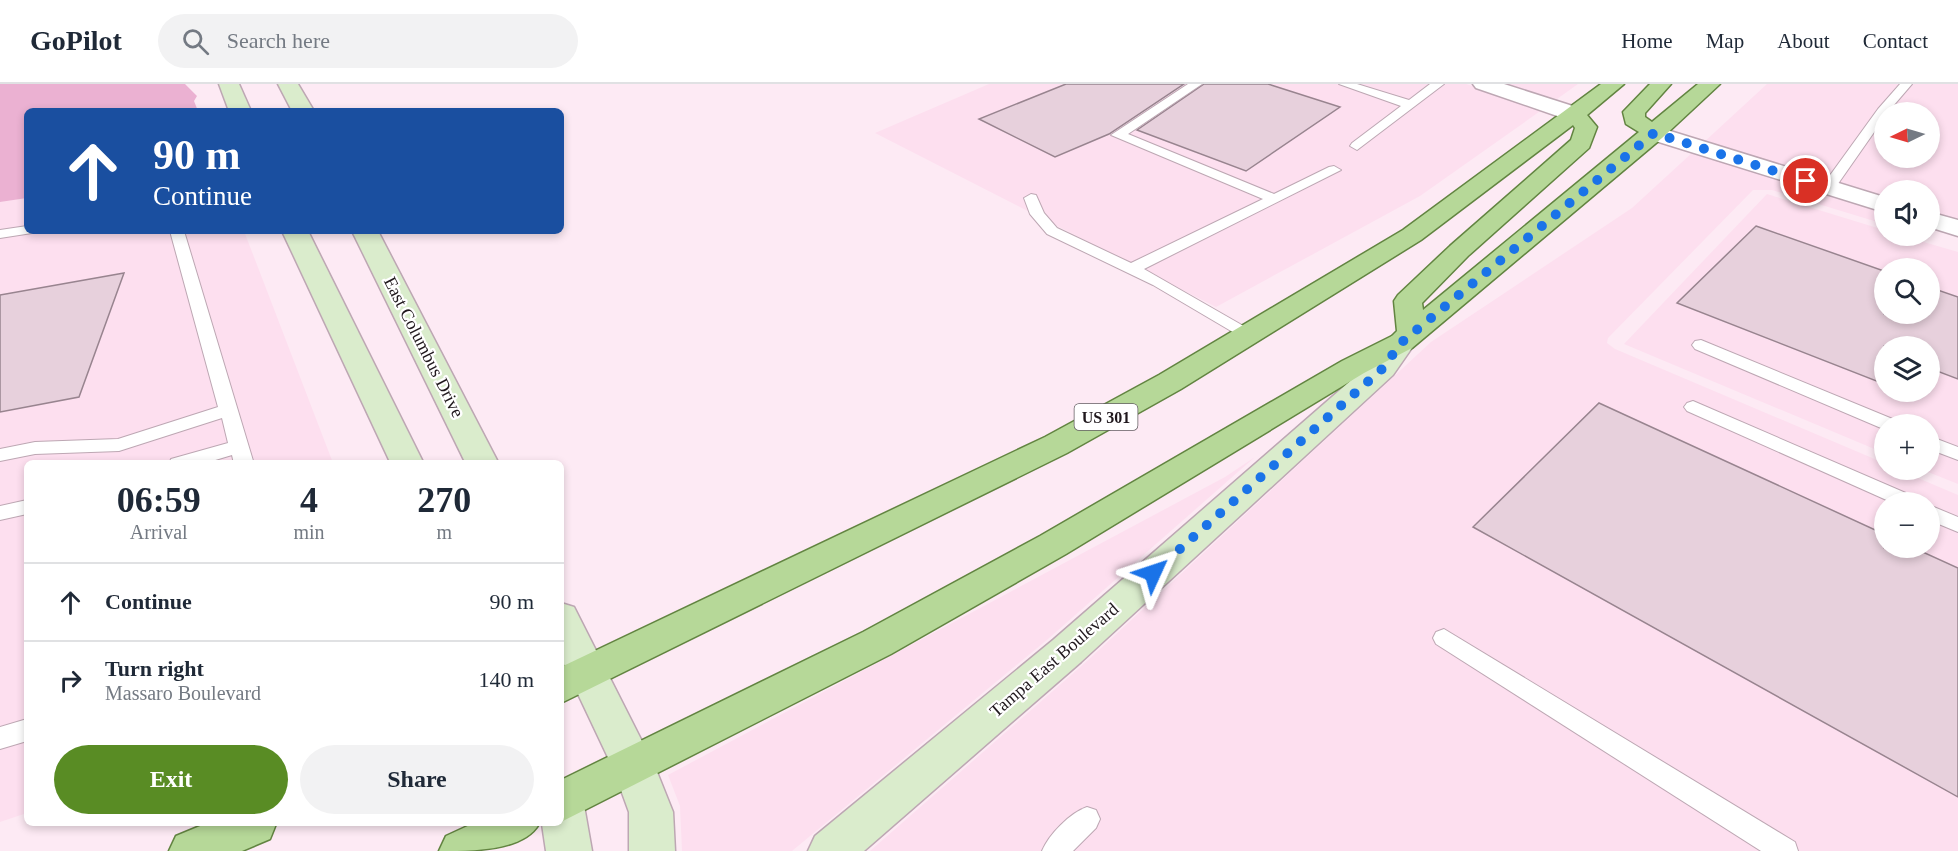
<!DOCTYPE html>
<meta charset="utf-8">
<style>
:root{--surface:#fff;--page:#f2f2f3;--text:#1f2937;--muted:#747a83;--line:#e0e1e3;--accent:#598c24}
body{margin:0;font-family:Georgia,serif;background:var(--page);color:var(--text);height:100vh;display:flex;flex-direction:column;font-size:22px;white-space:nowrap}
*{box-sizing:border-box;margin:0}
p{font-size:20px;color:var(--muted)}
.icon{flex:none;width:33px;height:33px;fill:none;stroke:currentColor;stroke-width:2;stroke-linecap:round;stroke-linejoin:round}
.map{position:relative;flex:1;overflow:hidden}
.side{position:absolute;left:24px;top:376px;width:540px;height:366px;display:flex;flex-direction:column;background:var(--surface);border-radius:9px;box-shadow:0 3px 9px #0003}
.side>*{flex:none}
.hud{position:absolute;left:24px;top:24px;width:540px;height:126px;border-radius:9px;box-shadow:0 3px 9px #0003;background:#1a4fa0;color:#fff;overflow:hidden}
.needle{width:39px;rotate:265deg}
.controls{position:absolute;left:1874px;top:18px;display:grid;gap:12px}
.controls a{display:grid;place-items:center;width:66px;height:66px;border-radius:50%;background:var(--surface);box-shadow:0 3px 9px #0003;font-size:30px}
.pin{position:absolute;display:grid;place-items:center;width:51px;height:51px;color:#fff;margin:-26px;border:3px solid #fff;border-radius:50%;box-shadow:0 2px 6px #0007}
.me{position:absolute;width:66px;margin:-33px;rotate:48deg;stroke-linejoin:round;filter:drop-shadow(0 0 4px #0008)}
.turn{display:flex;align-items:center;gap:21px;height:126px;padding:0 30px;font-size:27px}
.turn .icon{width:78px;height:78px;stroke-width:2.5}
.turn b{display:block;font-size:42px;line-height:51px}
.eta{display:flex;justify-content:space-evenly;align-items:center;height:102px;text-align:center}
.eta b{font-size:36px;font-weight:800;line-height:42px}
.action{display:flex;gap:12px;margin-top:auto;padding:12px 30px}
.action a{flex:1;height:69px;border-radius:36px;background:var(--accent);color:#fff;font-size:24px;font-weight:800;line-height:69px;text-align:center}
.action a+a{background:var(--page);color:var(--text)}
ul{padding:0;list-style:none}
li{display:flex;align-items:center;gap:18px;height:78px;padding:0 30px;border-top:2px solid var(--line)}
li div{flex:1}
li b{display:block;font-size:22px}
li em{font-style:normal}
header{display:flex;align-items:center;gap:36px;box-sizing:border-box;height:84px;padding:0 30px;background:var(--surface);border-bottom:2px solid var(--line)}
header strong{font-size:28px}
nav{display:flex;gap:33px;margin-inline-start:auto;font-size:21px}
.search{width:420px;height:54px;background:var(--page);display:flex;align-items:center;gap:15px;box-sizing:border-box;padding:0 21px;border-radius:33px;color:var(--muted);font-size:22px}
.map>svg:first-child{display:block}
.built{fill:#fddfef;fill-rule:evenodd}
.green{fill:#ebb1d2}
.building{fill:#e7d0dc;stroke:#98848f;stroke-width:1.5}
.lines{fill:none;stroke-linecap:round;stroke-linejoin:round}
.lane-casing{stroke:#bda7b3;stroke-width:2}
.street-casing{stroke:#bda7b3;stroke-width:3}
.secondary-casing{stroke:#bda7b3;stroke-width:3}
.primary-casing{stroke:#628441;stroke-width:3}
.lane{fill:#fff;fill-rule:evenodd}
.street{fill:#fff;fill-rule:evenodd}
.secondary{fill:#daeccc;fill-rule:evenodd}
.primary{fill:#b6d898;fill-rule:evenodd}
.route{stroke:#1a73e8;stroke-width:10;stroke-dasharray:0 18}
.labels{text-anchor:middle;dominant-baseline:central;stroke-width:4.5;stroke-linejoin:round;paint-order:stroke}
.shield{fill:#fff;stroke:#635d61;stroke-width:1.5}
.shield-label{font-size:16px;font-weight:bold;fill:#20181d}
.street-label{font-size:18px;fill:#20181d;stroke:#fff}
</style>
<header>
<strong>GoPilot</strong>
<div class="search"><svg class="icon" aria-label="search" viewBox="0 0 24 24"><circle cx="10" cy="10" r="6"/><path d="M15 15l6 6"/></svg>Search here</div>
<nav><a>Home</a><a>Map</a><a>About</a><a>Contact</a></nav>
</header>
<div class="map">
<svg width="1958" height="767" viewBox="0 0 1958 767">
<rect width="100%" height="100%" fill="#fdeaf4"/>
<g class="built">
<polygon points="989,0 1466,0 1546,23 1420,112 1216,223 875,49"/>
<polygon points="1504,0 1578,0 1557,15"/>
<path d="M1767 0H1958V137L1929 128V106H1884V114L1703 59ZM1884 28H1929V74H1884Z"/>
<path d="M1693 68 1884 127V140L1772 106H1753L1608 254 1607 259 1615 265 1884 379V386H1899L1958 411V767H870L1086 578 1431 258 1632 124ZM1884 418H1929V464H1884Z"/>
<path d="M1767 110 1884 146V152H1903L1958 168V400L1923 386H1929V340H1884V369L1624 260ZM1884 184H1929V230H1884ZM1884 262H1929V308H1884Z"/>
<polygon points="27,114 27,147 244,147 333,379 27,380 27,729 0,738 0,118"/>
<polygon points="1255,373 1048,555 792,767 682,767 680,722 668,691 1225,393"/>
</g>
<polygon class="green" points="0,0 185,0 197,12 194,17 198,27 27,27 27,114 0,118"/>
<g class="building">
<polygon points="1066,0 1184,0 1109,50 1055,73 979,35"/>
<polygon points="1204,0 1268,0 1340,23 1246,87 1137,46"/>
<polygon points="1756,142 1884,187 1884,230 1929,230 1929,203 1958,213 1958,295 1929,284 1929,262 1884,262 1884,300 1677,219"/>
<polygon points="124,189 79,313 0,328 0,211"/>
<polygon points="1599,319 1884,450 1884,464 1914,464 1958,484 1958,713 1473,443"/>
</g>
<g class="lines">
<g class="lane-casing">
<g id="lane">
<polygon points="1188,0 1202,0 1128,50 1274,110 1329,83 1334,82 1341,86 1144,185 1254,248 1256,252 1254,256 1248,257 1153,201 1047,150 1030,130 1024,114 1031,110 1036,111 1044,129 1057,144 1131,179 1263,115 1111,51"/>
<polygon points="1339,0 1357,0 1409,16 1430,0 1444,0 1357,66 1350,62 1352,59 1401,22"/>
<polygon points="1900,0 1912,0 1888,28 1884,28 1884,34 1833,107 1823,107 1823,101 1878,25"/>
<polygon points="27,142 27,147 34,147 32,149 0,154 0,146"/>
<polygon points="170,147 184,147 254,380 234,380 232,371 202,380 169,380 171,375 228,359 222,334 119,367 35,370 0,377 0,365 35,358 118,355 218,323"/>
<polygon points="1701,256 1895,336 1897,340 1884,340 1884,345 1881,344 1695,265 1692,261 1695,257"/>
<polygon points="1693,317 1915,413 1918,418 1891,418 1687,327 1684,323 1687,319"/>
<polygon points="1929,352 1958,363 1958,376 1929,365"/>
<polygon points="27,416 27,430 0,436 0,422"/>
<polygon points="1929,421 1958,433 1958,448 1929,436"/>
<polygon points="1444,545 1795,758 1798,767 1761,767 1436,560 1433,554 1436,548"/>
<polygon points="27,635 27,657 0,665 0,643"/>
<path d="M1087 723 1096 726 1100 735 1096 744 1073 767H1042C1049 750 1070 729 1087 723Z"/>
</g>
</g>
<g class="street-casing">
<g id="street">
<polygon points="1473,0 1504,0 1582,25 1585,30 1582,35 1566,35 1476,4"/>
<polygon points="1654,42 1884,113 1884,128 1646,54 1643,49 1646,44"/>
<polygon points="1929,128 1958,136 1958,152 1929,143"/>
</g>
</g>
<g class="secondary-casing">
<g id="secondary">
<polygon points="219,0 239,0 251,27 229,27"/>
<polygon points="278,0 298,0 314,27 292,27"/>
<polygon points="282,147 308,147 424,380 391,380"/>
<polygon points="352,147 378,147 499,380 466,380"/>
<polygon points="1402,249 1412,252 1416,258 1393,291 1081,578 864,767 808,767 815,752 1053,556 1371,279 1392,252"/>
<polygon points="561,519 574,523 655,683 673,728 675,767 629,767 629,728 613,684 561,574"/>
<polygon points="561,696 577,702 583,716 592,767 546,767 542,740 561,740"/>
</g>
</g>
<g class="primary-casing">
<g id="primary">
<polygon points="1601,0 1624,0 1587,31 1597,43 1589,64 1468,172 1422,219 1423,226 1639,48 1626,40 1623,28 1650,0 1671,0 1645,29 1645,33 1652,38 1698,0 1720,0 1662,54 1412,264 1364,289 1066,470 891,570 561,738 561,696 863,548 1040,452 1342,277 1392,252 1397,247 1394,217 1398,211 1450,162 1571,56 1575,44 1573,41 1421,156 1181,305 1067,369 561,619 561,583 1045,353 1159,291 1403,146"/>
<polygon points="205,740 276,740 270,755 242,767 169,767 176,752"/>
<path d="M472 740H539C523 767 474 767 439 767L446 752Z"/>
</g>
</g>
<use href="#lane" class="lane"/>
<use href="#street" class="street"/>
<use href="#secondary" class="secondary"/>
<use href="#primary" class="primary"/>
</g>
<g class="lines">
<polyline class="route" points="1153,489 1382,285 1402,258 1654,49 1806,97"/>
</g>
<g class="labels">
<rect class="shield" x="1074.5" y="320" width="63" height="26" rx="4.5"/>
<g class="shield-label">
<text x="1106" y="333">US 301</text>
</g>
<g class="street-label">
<text transform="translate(424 263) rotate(63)">East Columbus Drive</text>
<text transform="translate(1054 576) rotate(-41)">Tampa East Boulevard</text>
</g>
</g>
</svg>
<div class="controls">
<a><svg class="needle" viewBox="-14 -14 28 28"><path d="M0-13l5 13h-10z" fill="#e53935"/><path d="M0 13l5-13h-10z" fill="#747a83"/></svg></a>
<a><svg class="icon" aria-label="sound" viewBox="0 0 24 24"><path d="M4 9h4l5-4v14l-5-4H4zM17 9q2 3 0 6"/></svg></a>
<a><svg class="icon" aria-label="search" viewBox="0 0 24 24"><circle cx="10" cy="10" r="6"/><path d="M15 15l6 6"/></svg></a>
<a><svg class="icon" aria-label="layers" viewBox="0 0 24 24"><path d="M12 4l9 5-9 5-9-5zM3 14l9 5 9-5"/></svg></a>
<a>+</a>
<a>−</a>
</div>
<div class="pin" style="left:1806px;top:97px;background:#d93025"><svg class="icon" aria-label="arrive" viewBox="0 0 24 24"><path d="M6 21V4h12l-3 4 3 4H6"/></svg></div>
<svg class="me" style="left:1153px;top:489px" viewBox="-20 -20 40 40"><path d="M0-17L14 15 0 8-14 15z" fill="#1a73e8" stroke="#fff" stroke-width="4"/></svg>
<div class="hud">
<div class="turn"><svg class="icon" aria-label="ahead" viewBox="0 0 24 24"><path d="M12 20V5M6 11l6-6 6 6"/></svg><div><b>90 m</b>Continue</div></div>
</div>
<section class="side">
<div class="eta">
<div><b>06:59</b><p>Arrival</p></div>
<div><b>4</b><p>min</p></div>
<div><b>270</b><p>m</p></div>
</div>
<ul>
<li><svg class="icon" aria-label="ahead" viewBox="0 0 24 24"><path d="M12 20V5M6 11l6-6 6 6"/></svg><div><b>Continue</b></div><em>90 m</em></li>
<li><svg class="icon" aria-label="right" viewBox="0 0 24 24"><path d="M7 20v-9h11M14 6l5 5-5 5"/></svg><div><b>Turn right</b><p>Massaro Boulevard</p></div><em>140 m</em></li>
</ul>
<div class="action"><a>Exit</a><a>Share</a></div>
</section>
</div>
